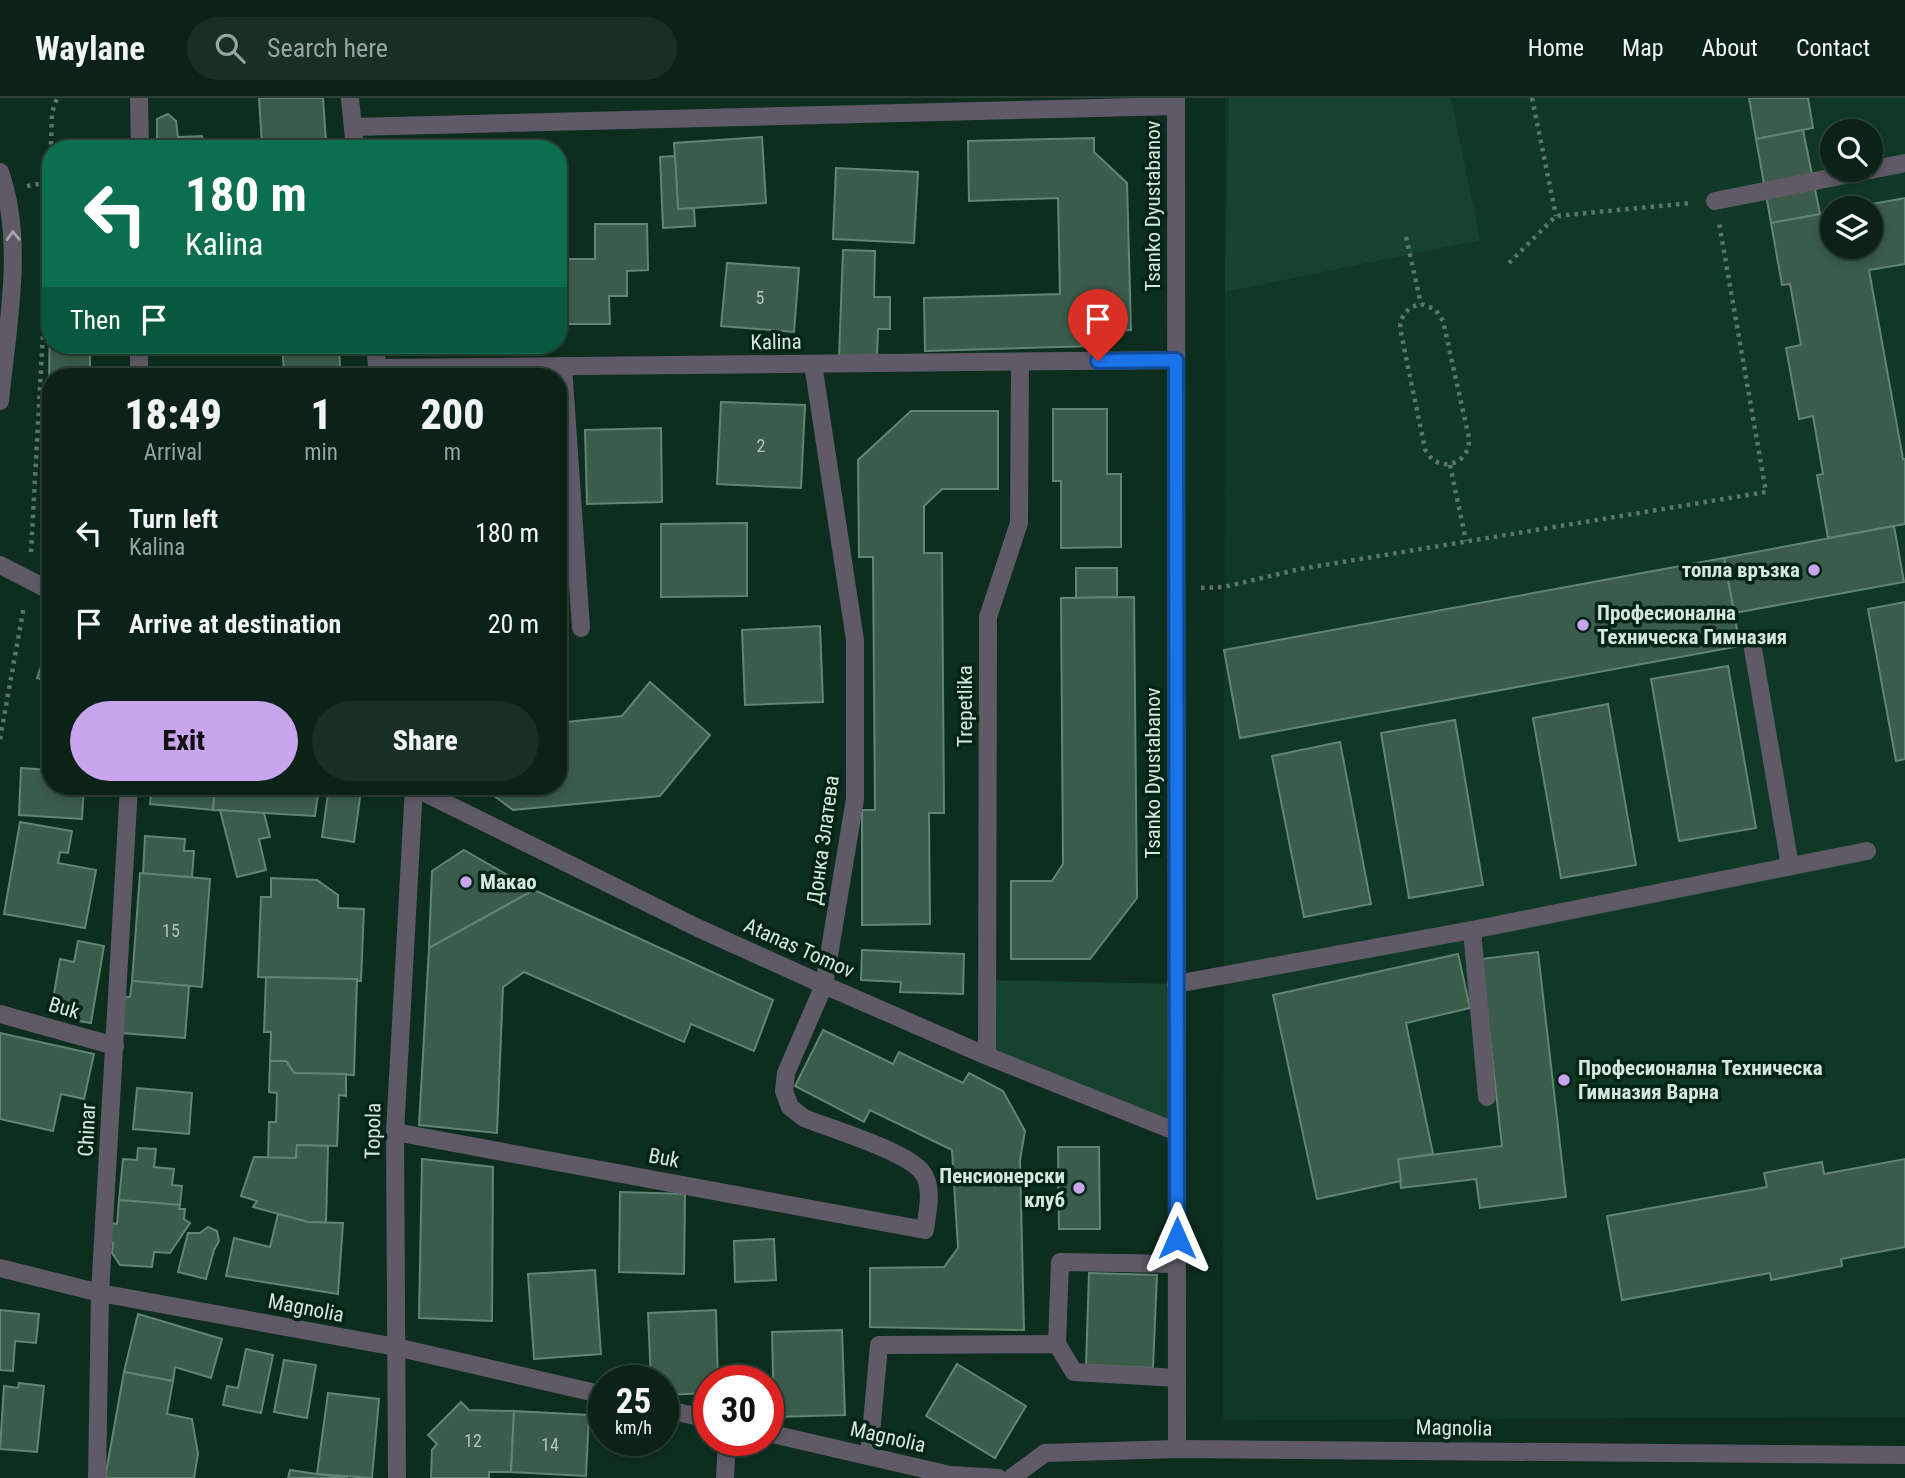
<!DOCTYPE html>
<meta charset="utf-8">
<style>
:root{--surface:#0a2217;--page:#182f24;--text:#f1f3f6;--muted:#99a4a1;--line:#2a3f36;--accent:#c9a5ee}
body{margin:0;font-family:"Roboto Condensed",sans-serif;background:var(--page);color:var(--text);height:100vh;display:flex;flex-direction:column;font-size:26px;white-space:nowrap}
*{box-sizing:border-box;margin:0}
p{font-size:23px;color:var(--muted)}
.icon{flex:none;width:38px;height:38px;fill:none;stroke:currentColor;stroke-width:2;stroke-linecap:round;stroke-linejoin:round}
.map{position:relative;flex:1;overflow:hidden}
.drawer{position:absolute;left:42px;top:270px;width:525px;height:427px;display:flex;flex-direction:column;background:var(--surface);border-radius:28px;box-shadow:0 4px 10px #0003,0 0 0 2px var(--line)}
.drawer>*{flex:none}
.hud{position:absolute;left:42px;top:42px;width:525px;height:214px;border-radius:28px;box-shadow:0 4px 10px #0003,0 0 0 2px var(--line);background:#0b6e4f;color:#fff;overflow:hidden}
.tools{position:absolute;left:1820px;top:21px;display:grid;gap:14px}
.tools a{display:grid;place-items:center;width:63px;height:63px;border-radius:50%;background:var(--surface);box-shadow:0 4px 10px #0003,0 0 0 2px var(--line);font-size:35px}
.speed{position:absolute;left:588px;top:1267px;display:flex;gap:14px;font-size:35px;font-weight:700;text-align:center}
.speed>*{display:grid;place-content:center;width:91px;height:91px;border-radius:50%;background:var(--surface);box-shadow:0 4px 10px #0003,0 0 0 2px var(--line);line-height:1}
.speed small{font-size:18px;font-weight:400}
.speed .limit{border:10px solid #d22;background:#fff;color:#111}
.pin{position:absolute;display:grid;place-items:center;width:60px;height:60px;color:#fff;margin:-72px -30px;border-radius:50% 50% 50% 0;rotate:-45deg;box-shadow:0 0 7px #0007}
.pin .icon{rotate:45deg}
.me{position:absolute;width:77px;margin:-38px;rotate:0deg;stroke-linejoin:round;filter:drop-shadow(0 0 5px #0008)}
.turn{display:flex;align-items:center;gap:24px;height:147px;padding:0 28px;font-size:32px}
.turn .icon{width:91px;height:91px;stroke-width:2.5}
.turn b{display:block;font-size:49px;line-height:60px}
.then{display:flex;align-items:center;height:66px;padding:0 28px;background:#0003;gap:14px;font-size:26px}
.eta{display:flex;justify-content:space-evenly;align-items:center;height:119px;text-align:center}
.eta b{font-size:42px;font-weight:800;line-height:49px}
.action{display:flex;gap:14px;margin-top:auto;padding:14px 28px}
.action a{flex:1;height:80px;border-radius:42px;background:var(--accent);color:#111;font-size:28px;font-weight:800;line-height:80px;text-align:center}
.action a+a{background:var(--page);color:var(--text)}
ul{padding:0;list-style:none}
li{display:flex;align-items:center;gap:21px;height:91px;padding:0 28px}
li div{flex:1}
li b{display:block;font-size:26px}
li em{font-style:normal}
header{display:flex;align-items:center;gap:42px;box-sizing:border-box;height:98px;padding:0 35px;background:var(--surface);border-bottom:2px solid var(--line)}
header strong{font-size:33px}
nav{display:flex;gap:38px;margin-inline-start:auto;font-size:24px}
.search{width:490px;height:63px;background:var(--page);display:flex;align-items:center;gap:18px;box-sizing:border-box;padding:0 24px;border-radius:38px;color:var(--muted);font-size:26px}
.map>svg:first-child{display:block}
.built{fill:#0f3926;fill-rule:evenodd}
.green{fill:#15432e}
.building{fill:#3b5c4b;stroke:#628472;stroke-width:2}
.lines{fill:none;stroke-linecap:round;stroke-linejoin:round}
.path{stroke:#5b7668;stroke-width:4.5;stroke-dasharray:3.5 5;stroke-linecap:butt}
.minor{stroke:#605a67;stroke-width:18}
.oneway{stroke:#a1a8a8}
.route-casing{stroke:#114b97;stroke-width:18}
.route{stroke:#1a73e8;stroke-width:12}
.poi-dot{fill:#c9a5ee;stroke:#032416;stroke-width:2.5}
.labels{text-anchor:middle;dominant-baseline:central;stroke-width:7;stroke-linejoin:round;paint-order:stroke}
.number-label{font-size:18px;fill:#afc5b8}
.street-label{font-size:21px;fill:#d6e8dd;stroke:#032416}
.poi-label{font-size:21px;font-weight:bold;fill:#d6e8dd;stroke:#032416;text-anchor:start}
</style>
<header>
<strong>Waylane</strong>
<div class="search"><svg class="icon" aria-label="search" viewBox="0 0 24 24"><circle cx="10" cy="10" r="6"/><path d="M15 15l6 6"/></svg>Search here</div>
<nav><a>Home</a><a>Map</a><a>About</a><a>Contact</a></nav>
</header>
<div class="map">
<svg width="1905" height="1380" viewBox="0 0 1905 1380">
<rect width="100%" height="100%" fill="#0d2e1f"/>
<path class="built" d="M1225 0H1905V1319L1223 1322ZM1832 33H1871V72H1832ZM1832 110H1871V149H1832Z"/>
<g class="green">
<polygon points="1229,0 1451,0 1480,142 1225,194"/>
<polygon points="987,882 1176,886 1177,1034 987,958"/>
</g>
<g class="building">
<polygon points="259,0 323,0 326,43 262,48"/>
<polygon points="1749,0 1808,0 1813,30 1756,41"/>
<polygon points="168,16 176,23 178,39 202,38 203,51 157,51 157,21"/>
<polygon points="1803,32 1820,116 1771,125 1756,41"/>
<polygon points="762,39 766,105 678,111 674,45"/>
<polygon points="1094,40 1094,54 1127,85 1131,232 1093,233 1093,248 925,253 924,200 1060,196 1058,100 969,103 968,43"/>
<polygon points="326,43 326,51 268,51 268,47"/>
<polygon points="675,58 678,111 694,110 695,128 663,130 660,59"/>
<polygon points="836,70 918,74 914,145 833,141"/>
<polygon points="1905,100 1905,166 1869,172 1903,361 1905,361 1905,426 1828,440 1817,377 1823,376 1813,318 1799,321 1786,250 1801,247 1790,186 1782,187 1771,125 1832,114 1832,149 1871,149 1871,110 1850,110"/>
<polygon points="595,126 647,126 648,172 627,173 627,198 609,198 610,226 558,226 558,161 595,161"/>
<polygon points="843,152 875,153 874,199 890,199 890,231 878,231 877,260 839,260"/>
<polygon points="727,165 799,170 794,234 721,228"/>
<polygon points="50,190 51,247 90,247 90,278 51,278 51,397 48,397"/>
<polygon points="221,247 253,247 254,253 222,257"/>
<polygon points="282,247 339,247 340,270 284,274"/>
<polygon points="340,270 341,278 284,278 284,274"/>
<polygon points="721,304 805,307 801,390 717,386"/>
<polygon points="1053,311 1107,311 1107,376 1121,376 1121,449 1061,450 1061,383 1053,383"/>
<polygon points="911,313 998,313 998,391 942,391 924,408 924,455 942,455 944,715 929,715 930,826 862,827 862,712 875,712 873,459 859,459 858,362"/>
<polygon points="661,330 662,404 587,406 585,332"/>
<polygon points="48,397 51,397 51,459 45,456"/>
<polygon points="747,425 747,498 661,499 661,426"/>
<polygon points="1894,428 1904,484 1734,515 1724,460"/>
<polygon points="1724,460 1740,548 1240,640 1224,552"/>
<polygon points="1076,470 1117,470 1117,499 1076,500"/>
<polygon points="1134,499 1137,800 1090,861 1011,861 1011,783 1052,783 1063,766 1061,500"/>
<polygon points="1905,504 1905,661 1896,663 1868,511"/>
<polygon points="820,528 823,604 745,607 742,532"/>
<polygon points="51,539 51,584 37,580"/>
<polygon points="1728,568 1756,730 1679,743 1651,581"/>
<polygon points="650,584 710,637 660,698 513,712 481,688 558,688 558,625 622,618"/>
<polygon points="1608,606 1636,767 1561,780 1533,620"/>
<polygon points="1455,622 1483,787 1409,800 1381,635"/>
<polygon points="1340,644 1371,806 1304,819 1272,658"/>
<polygon points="21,670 51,672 51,688 84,688 82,721 19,717"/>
<polygon points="152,688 215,688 213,712 150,706"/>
<polygon points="215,688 319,688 315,718 213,712"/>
<polygon points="329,688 361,692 354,744 322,739"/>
<polygon points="220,712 264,715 270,739 259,741 266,772 237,779"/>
<polygon points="20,724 72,733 68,755 60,754 58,765 96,772 85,830 4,816"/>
<polygon points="145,738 185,741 184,753 194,753 192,779 143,776"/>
<polygon points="464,752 534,792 429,850 432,773"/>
<polygon points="140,775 210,781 202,889 132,883"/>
<polygon points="271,780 317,782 338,797 338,810 364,811 361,883 258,879 261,799 271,799"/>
<polygon points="534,792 773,902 754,953 691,926 684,944 524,874 503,889 497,1035 419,1027 429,850"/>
<polygon points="78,843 104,848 91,925 73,922 75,911 52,907 60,861 74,864"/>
<polygon points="862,852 964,856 963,896 900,894 901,884 861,882"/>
<polygon points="1538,854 1566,1099 1480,1110 1476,1081 1401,1090 1398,1061 1502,1048 1481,861"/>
<polygon points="1458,856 1470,910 1406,925 1433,1056 1398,1061 1401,1083 1317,1101 1273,897"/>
<polygon points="266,879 357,881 354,977 294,975 286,963 270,963 271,934 264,934"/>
<polygon points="132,883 189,888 185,940 121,935 124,899 130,899"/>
<polygon points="823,932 893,966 899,954 963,985 969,975 1003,993 1025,1033 1020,1062 1024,1232 870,1229 870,1170 944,1169 958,1150 952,1052 870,1012 864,1024 795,988"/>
<polygon points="0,935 94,956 84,1001 61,996 53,1033 0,1021"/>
<polygon points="270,963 286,963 294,975 346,976 346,998 339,997 337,1048 297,1047 296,1060 268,1060 269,1024 276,1024 277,995 269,994"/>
<polygon points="137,990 192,995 189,1036 133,1031"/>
<polygon points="297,1047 328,1048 326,1125 308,1124 253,1109 257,1103 241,1098 254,1059 296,1060"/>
<polygon points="1058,1049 1099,1049 1100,1131 1059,1131"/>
<polygon points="138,1050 156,1051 154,1069 174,1071 172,1087 182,1088 180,1107 119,1102 123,1061 137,1062"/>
<polygon points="422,1061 493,1069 492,1223 419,1220"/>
<polygon points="1905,1061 1905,1149 1841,1161 1842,1168 1771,1182 1770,1175 1622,1202 1607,1118 1767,1089 1764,1075 1822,1064 1824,1076"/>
<polygon points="620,1094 685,1096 684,1176 619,1174"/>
<polygon points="119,1102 180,1107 179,1111 185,1111 184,1121 190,1125 170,1155 154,1154 152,1169 120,1167 112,1155 113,1145 108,1145 110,1125 117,1126"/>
<polygon points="278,1116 308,1124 343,1125 338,1196 226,1178 234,1140 270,1149"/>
<polygon points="208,1129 217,1133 219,1143 214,1152 206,1181 178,1174 188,1135 200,1135"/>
<polygon points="774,1141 776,1182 735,1184 734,1143"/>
<polygon points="595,1172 601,1256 534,1261 528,1176"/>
<polygon points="1089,1175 1157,1177 1153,1270 1086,1267"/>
<polygon points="0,1212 39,1216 36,1245 15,1243 13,1273 0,1272"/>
<polygon points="716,1212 718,1283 709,1283 709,1295 663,1297 663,1283 651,1283 648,1215"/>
<polygon points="138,1216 222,1241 211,1280 175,1269 173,1283 124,1274"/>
<polygon points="842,1232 845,1317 774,1319 772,1234"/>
<polygon points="246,1251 273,1257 261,1315 223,1307 227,1288 238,1290"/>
<polygon points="284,1262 316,1267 307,1320 274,1314"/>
<polygon points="957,1266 1026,1308 995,1360 926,1318"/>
<polygon points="124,1274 173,1283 167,1316 192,1321 198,1356 194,1380 105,1380"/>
<polygon points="19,1285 44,1288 37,1354 0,1351 4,1288 18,1290"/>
<polygon points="328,1295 379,1301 372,1380 317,1376"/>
<polygon points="461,1304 469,1312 514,1313 511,1374 489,1374 489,1380 431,1380 432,1352 437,1346 428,1337"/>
<polygon points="514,1313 589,1317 586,1378 511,1374"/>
<polygon points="290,1372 317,1376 348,1380 288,1380"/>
</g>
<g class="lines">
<g class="path">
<polyline points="1532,0 1556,118"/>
<polyline points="27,88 50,84"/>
<polyline points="1406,139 1421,206"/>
<polyline points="1509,165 1556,118 1691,105"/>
<path d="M1421 206 1435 211 1443 223 1469 340C1471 367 1437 377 1425 351L1400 230C1401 216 1408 209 1421 206Z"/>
<polyline points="1450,367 1466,443"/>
<polyline points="31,454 47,161 52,15 57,0"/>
<polyline points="1201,490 1224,489 1300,471 1766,394 1719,125"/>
<polyline points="0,641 24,508"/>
</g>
<g class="minor">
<polyline points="139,0 140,51"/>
<polyline points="350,0 355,51"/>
<polyline points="1176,0 1177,1351"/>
<polyline points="353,29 1176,8"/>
<path d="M0 74C25 144 7 230 0 303"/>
<polyline points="1715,103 1905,65"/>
<polyline points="375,247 378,278"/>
<polyline points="563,268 581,530"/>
<polyline points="377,270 1176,262"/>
<polyline points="139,278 139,247"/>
<polyline points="0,467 51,493"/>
<polyline points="1753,551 1790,768"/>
<polyline points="411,688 698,830 824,887 987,958 1177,1034"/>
<polyline points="1472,832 1487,999"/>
<polyline points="1176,886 1472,832 1867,753"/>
<polyline points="0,916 115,948"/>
<polyline points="987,958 988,519 1019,425 1020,264"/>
<path d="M395 1034 925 1132C927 1115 934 1089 922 1074 906 1053 831 1031 804 1020L790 1009 784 993 786 975 824 887 855 701V542L813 266"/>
<polyline points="0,1170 100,1195 396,1249 604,1297"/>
<polyline points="1057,1246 1060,1164 1177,1166"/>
<polyline points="663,1311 709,1321"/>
<polyline points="768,1335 950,1377 998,1380"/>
<polyline points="869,1358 879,1247 1057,1246 1074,1274 1177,1280"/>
<polyline points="97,1380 100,1195 129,688"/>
<polyline points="397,1380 395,1034 414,688"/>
<polyline points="725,1380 727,1342"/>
<polyline points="1011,1380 1045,1355 1177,1351 1905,1357"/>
</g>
</g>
<defs><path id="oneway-chevron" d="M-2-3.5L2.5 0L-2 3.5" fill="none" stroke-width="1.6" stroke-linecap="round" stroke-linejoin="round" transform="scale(1.75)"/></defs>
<use class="oneway" href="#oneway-chevron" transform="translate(13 138) rotate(-93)"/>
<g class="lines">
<g class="route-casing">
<polyline id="route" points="1098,263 1176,262 1177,1140"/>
</g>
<use href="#route" class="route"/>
</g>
<g class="poi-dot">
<circle cx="1814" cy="472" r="7"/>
<circle cx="1583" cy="527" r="7"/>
<circle cx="466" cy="784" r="7"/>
<circle cx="1564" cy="982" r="7"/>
<circle cx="1079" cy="1090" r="7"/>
</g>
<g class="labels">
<g class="number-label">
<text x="760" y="199">5</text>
<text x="761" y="347">2</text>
<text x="171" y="832">15</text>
<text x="473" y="1342">12</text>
<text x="550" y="1346">14</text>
</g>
<g class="street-label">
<text transform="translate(1153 108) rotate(-90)">Tsanko Dyustabanov</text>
<text transform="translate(776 244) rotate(-1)">Kalina</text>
<text transform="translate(965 608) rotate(-90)">Trepetlika</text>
<text transform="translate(1153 675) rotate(-90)">Tsanko Dyustabanov</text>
<text transform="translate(823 742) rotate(-82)">Донка Златева</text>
<text transform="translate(799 850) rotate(24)">Atanas Tomov</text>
<text transform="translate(64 910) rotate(16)">Buk</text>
<text transform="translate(87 1032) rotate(-87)">Chinar</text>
<text transform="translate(373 1033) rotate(-89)">Topola</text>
<text transform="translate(664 1060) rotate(11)">Buk</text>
<text transform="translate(306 1210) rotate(11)">Magnolia</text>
<text transform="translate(1454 1330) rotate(1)">Magnolia</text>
<text transform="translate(888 1339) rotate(13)">Magnolia</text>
</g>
<g class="poi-label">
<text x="1800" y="472" text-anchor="end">топла връзка</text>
<text x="1597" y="515">Професионална<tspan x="1597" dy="24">Техническа Гимназия</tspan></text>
<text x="480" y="784">Макао</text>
<text x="1578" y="970">Професионална Техническа<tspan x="1578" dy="24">Гимназия Варна</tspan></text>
<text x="1065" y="1078" text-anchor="end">Пенсионерски<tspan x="1065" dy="24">клуб</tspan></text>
</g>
</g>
</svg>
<div class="tools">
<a><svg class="icon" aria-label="search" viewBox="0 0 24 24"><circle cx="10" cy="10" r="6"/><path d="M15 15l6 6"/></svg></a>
<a><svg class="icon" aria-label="layers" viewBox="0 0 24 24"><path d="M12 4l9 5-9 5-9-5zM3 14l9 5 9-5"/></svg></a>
</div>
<div class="speed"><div>25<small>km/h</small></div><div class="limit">30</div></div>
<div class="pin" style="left:1098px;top:263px;background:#d93025"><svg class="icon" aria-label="arrive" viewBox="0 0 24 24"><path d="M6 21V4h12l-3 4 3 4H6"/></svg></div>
<svg class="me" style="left:1177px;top:1140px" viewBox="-20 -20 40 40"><path d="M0-17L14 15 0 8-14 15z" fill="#1a73e8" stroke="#fff" stroke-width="4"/></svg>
<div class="hud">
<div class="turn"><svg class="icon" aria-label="left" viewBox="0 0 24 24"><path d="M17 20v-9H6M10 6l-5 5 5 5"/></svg><div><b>180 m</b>Kalina</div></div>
<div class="then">Then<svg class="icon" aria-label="arrive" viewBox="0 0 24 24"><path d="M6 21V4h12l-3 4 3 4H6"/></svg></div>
</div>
<section class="drawer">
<div class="eta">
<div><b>18:49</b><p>Arrival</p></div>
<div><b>1</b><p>min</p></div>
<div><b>200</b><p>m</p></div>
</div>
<ul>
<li><svg class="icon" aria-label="left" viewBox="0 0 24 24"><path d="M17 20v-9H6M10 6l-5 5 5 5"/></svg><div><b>Turn left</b><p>Kalina</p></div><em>180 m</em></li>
<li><svg class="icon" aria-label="arrive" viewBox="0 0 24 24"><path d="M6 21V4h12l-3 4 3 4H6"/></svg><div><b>Arrive at destination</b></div><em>20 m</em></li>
</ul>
<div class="action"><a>Exit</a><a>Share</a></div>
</section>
</div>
